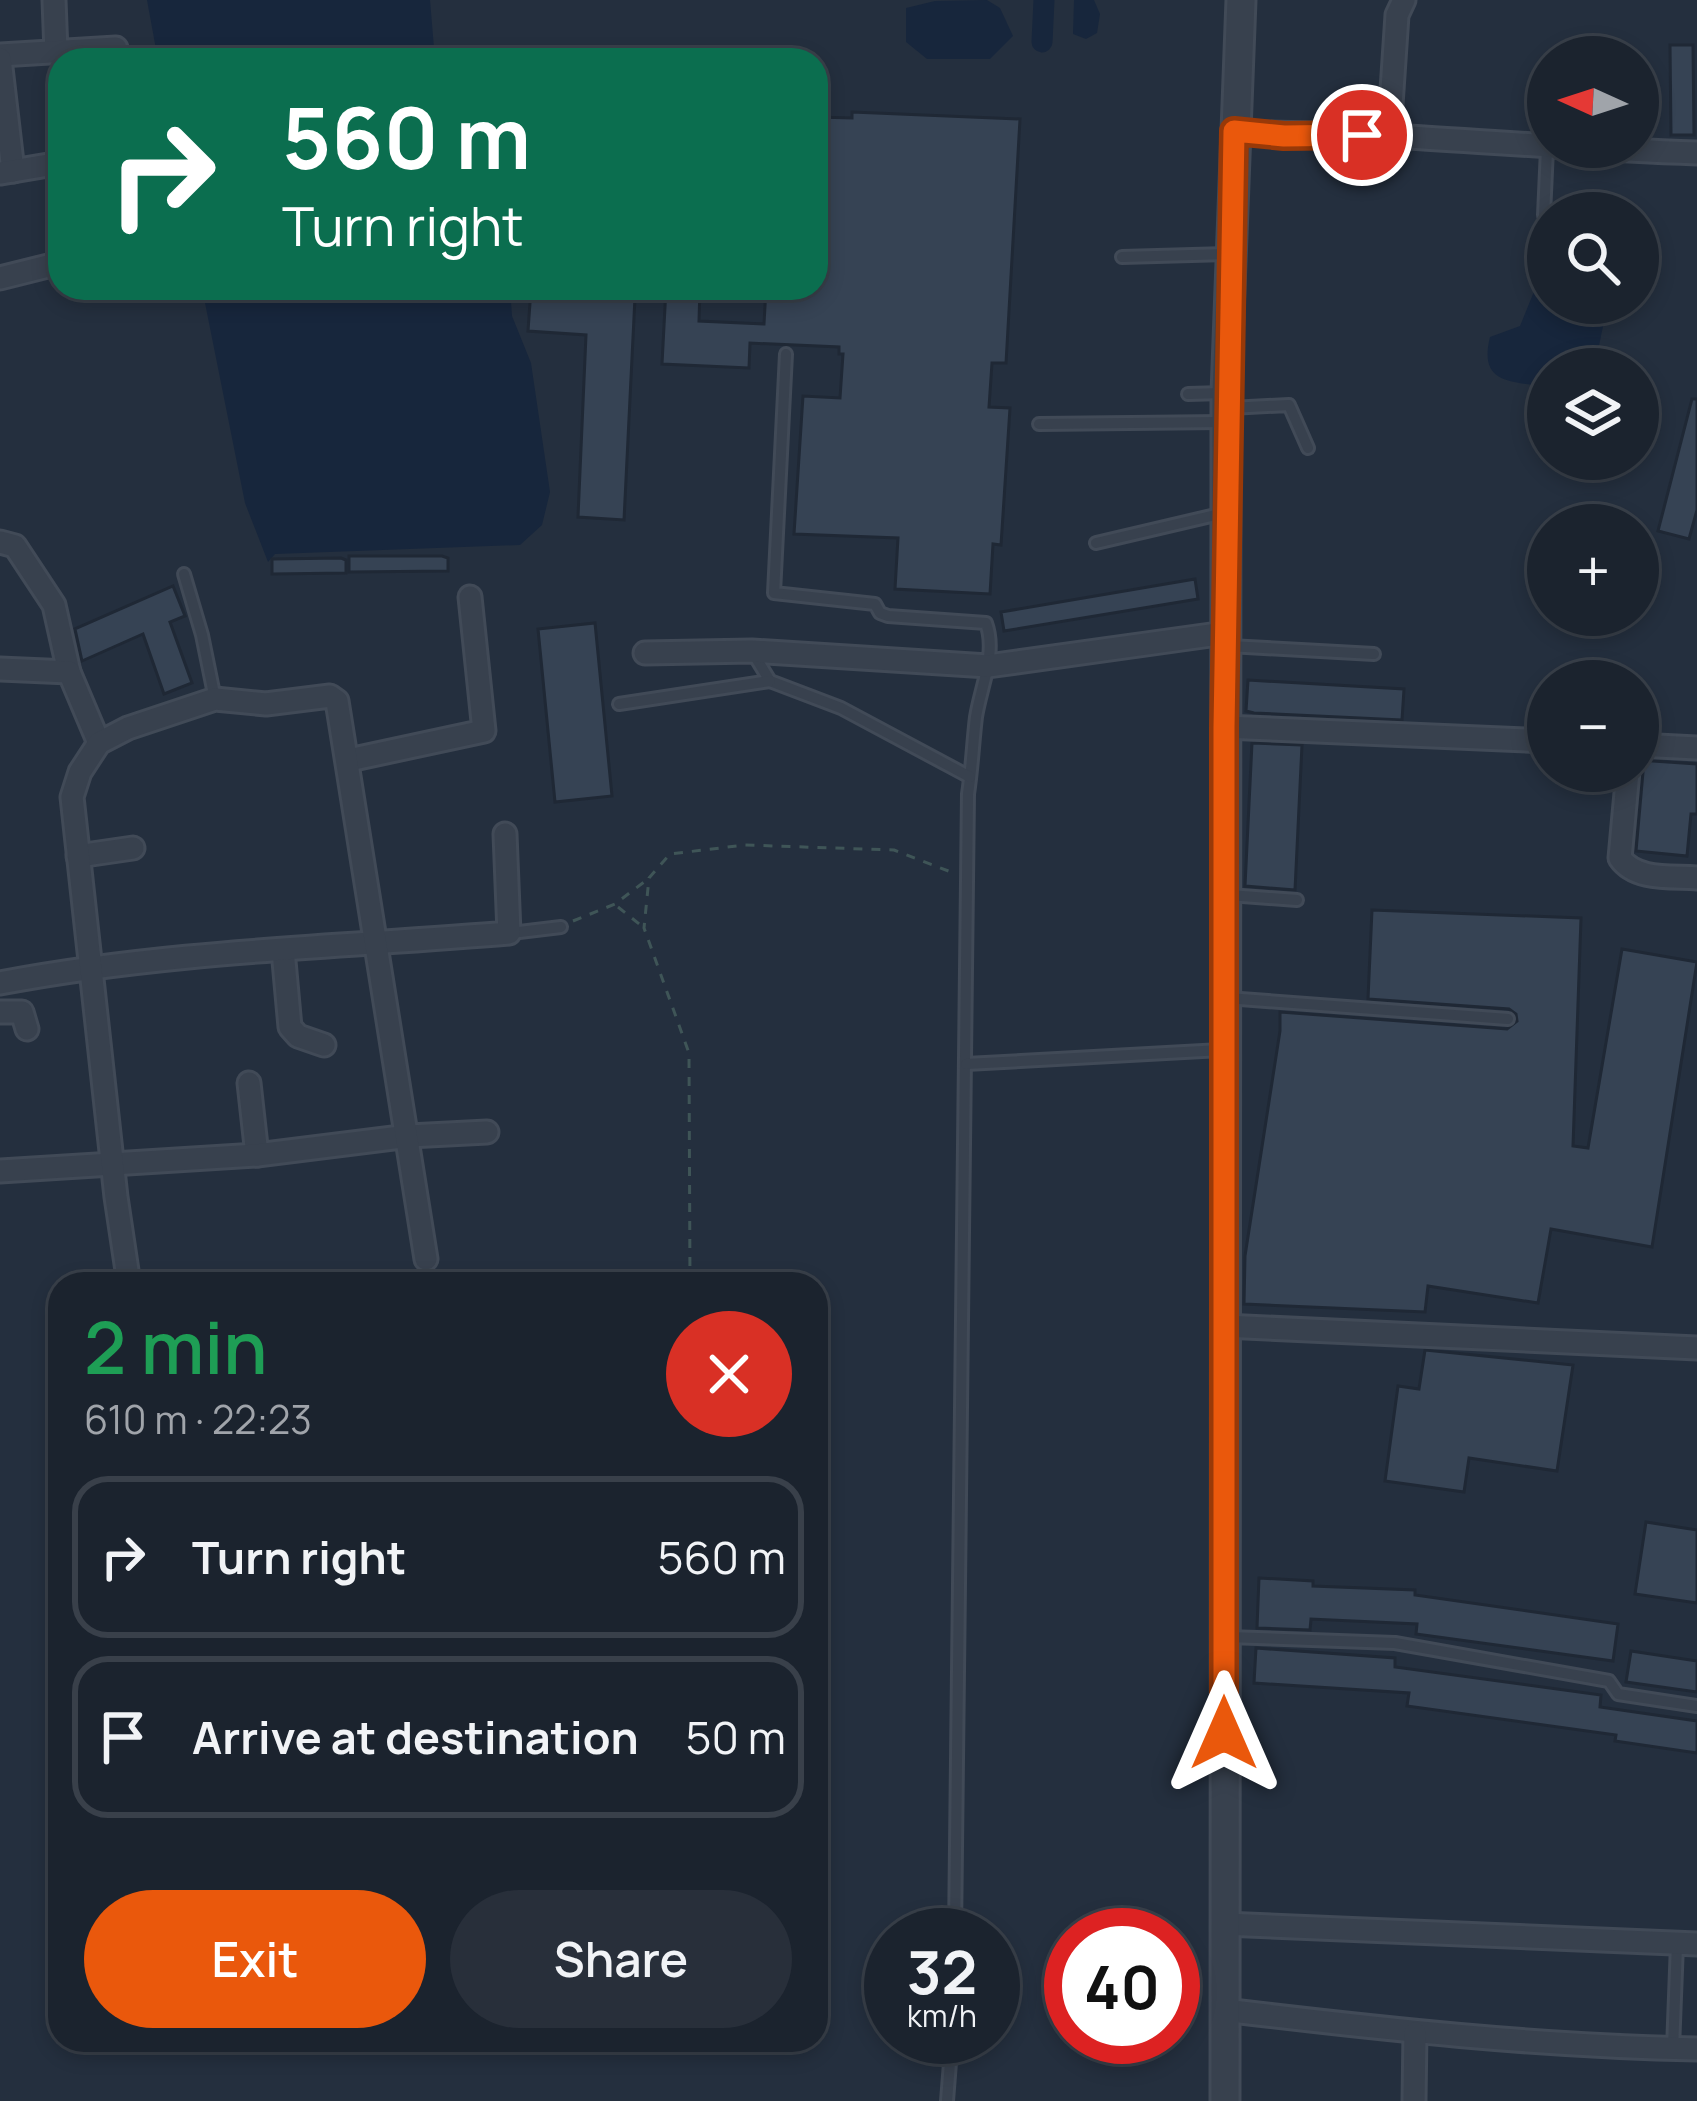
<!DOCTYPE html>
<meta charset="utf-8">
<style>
:root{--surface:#1b232e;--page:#282f3a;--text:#f1f3f6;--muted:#a0a4aa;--line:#39404a;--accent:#ea580c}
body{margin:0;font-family:Manrope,sans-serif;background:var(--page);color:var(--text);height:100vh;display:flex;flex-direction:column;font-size:45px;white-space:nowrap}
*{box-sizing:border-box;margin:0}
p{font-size:39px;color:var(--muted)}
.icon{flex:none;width:66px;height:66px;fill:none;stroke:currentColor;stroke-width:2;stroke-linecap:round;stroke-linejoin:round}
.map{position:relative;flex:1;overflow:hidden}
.side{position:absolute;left:48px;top:1272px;width:780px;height:780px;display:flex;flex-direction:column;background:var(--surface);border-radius:36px;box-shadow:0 6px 18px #0003,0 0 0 3px var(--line)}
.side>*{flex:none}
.top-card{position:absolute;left:48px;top:48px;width:780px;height:252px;border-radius:36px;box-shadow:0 6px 18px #0003,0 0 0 3px var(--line);background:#0b6e4f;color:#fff;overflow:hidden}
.needle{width:78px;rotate:273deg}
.fabs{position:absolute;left:1527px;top:36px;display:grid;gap:24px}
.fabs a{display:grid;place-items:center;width:132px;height:132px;border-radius:50%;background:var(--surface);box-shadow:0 6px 18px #0003,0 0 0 3px var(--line);font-size:60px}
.speed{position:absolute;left:864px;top:1908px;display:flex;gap:24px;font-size:60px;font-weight:700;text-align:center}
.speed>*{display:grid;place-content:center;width:156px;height:156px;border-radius:50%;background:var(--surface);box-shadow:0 6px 18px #0003,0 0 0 3px var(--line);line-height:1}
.speed small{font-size:30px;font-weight:400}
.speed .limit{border:18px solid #d22;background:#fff;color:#111}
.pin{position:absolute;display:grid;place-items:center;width:102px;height:102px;color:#fff;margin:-51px;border:6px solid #fff;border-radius:50%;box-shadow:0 3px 12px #0007}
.me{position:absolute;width:132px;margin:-66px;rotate:0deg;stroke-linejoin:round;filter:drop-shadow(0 0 9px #0008)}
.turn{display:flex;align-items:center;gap:42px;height:252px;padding:0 36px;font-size:54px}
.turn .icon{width:156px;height:156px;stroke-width:2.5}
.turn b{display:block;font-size:84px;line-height:102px}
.round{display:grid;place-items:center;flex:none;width:126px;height:126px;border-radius:63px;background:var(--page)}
.summary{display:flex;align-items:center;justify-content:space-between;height:204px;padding:0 36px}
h1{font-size:72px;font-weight:600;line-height:90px;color:#1e9e55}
.primary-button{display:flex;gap:24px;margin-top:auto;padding:24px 36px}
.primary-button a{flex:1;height:138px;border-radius:72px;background:var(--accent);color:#fff;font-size:48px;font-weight:600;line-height:138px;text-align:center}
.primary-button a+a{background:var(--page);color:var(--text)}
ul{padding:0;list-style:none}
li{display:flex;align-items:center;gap:36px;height:162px;margin:0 24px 18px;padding:0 12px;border:6px solid var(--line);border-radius:36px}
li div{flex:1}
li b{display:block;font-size:45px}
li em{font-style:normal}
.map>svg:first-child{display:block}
.water{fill:#17263c}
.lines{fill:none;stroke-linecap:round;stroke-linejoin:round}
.canal{stroke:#17263c;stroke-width:21}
.building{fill:#364354;stroke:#1f2835;stroke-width:3}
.service-casing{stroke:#414a57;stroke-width:16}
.minor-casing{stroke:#414a57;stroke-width:27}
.tertiary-casing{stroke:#414a57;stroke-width:33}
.path{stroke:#3f5557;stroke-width:3;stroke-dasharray:9 9;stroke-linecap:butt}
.service{stroke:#38414e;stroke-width:10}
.minor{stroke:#38414e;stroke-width:21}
.tertiary{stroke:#38414e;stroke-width:27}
.route-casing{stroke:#983908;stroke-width:30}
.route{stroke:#ea580c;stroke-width:21}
</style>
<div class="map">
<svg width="1697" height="2101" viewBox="0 0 1697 2101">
<rect width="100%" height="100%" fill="#242f3e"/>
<g class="water">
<polygon points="147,0 430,0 435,60 158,60"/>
<polygon points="987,0 1000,8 1013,36 990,59 927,59 906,42 906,8 935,1"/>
<polygon points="1074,0 1094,0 1100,14 1097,33 1086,39 1073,34"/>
<path d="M1548 257V303H1608L1594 369H1548V387C1512 381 1478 385 1490 337L1520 326Z"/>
<polygon points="202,288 510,288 512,316 531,363 550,492 542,525 520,545 275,554 268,562 245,503"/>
</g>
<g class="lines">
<polyline class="canal" points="1042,42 1044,0"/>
</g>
<g class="building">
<polygon points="1670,45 1693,45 1694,135 1671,135"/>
<polygon points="852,112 1020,119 1006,363 992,363 989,407 1010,408 1001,545 993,544 990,594 895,589 898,538 794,534 803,396 840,398 843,354 839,354 839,347 750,343 749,368 662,364 666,288 700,288 699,321 764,324 766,288 816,288 816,117 852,118"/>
<polygon points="531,289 635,297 624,520 578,517 586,335 528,331"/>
<polygon points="1692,399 1697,399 1697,510 1689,539 1658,531"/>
<polygon points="349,556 442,556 448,558 448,571 349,572"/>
<polygon points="341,558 346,560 346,573 272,574 272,559"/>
<polygon points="1195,579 1198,599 1004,631 1001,612"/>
<polygon points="173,586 185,616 170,622 192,683 164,694 143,634 82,661 75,629"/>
<polygon points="595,623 612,796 555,802 538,629"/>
<polygon points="1248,680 1404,689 1402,720 1254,713 1246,711"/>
<polygon points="1252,743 1302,745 1295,890 1245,886"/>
<polygon points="1638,760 1697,764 1697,814 1691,814 1687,856 1636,851 1643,772"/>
<polygon points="1372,910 1581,918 1573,1146 1588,1148 1622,949 1697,962 1652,1247 1551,1229 1538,1303 1428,1286 1425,1312 1244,1304 1245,1256 1280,1031 1280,1012 1507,1029 1517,1021 1516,1014 1509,1009 1368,999"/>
<polygon points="1425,1350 1573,1365 1557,1471 1469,1458 1464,1492 1385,1481 1398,1386 1419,1389"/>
<polygon points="1646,1522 1697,1530 1697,1603 1635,1594"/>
<polygon points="1259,1578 1313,1581 1313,1586 1415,1590 1415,1595 1618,1624 1613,1661 1416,1634 1417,1624 1311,1619 1310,1630 1257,1628"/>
<polygon points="1256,1648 1395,1658 1395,1667 1601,1695 1600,1707 1697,1721 1697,1753 1615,1741 1616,1735 1407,1706 1409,1693 1254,1683"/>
<polygon points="1631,1651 1697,1661 1697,1692 1626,1682"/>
</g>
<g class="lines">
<g class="service-casing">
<g id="service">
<polyline points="1544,215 1547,149"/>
<polyline points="1122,257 1227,254"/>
<path d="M786 354 774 593 875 604 880 613 888 616 986 623C997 653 981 686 976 717 973 742 972 768 968 794L955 1935"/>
<polyline points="1188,394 1223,393"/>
<polyline points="1230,408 1289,405 1308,448"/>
<polyline points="1039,424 1222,422"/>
<polyline points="1096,543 1224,513"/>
<polyline points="184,574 202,635 215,699"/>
<polyline points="1229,646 1374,654"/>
<polyline points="753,653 770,681 841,708 970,777"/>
<polyline points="619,704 770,681"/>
<polyline points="1229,895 1297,900"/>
<polyline points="511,933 561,927"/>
<polyline points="1227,998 1508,1019"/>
<polyline points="966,1064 1221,1050"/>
<polyline points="1228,1637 1395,1643 1609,1681 1618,1694 1697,1706"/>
<polyline points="1673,2049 1677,1944"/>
<polyline points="947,2101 952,2037"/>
</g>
</g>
<g class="minor-casing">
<g id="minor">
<polyline points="54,0 56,52"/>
<polyline points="0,55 116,48"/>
<polyline points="0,59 13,171"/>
<path d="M1234 131C1286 136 1339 132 1391 136 1493 142 1595 150 1697 153"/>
<polyline points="1389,135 1397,15 1404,0"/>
<polyline points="1,173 60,163"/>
<polyline points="0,278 60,263"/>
<polyline points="0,542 15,546 54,605 69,672"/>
<polyline points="645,653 752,651 988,666 1225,633"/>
<polyline points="0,669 69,672 99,743"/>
<polyline points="1224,727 1548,741"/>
<polyline points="1638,745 1697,748"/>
<polyline points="349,760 484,731 470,597"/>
<path d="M1628 771 1620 858C1636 881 1672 876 1697 878"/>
<polyline points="78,856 133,848"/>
<polyline points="283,950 290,1027 298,1036 324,1045"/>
<path d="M0 983C167 951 340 947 509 933L505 834"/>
<polyline points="0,1012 22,1012 27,1029"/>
<polyline points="249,1083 257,1155"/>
<polyline points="0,1171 257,1155 409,1136 487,1132"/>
<polyline points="129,1284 116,1197 72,797 80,772 99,743 128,728 215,699 266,704 330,696 337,701 426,1259"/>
<polyline points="1224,1326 1697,1348"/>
<polyline points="1224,1924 1697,1944"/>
<path d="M1224 2010C1382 2029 1538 2046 1697 2049"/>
<polyline points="1414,2101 1415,2033"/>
</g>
</g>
<g class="tertiary-casing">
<polyline id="tertiary" points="1225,2101 1226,393 1241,0"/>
</g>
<g class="path">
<polyline points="618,907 643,927"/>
<polyline points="573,921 615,904 648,879"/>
<polyline points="690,1284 689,1053 644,928 649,878 670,854 745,845 894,850 951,872"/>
</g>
<use href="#service" class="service"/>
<use href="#minor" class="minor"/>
<use href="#tertiary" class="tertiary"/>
</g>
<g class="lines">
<g class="route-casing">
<polyline id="route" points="1224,1733 1224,727 1234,131 1284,136 1362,135"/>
</g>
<use href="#route" class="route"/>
</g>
</svg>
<div class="fabs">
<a><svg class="needle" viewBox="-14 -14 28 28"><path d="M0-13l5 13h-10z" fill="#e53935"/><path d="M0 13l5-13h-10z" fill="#a0a4aa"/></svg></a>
<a><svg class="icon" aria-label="search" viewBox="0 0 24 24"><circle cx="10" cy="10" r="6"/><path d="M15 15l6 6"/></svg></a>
<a><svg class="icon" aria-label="layers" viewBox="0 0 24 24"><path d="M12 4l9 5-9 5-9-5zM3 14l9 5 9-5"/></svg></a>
<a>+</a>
<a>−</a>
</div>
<div class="speed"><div>32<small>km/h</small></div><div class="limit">40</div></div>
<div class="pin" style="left:1362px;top:135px;background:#d93025"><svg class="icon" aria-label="arrive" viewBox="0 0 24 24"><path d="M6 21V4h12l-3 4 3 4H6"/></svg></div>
<svg class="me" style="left:1224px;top:1733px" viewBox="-20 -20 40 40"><path d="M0-17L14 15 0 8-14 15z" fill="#ea580c" stroke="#fff" stroke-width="4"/></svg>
<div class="top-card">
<div class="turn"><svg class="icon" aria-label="right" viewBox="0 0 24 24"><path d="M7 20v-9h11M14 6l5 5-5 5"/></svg><div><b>560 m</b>Turn right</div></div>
</div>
<section class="side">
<div class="summary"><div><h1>2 min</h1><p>610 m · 22:23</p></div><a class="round" style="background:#d93025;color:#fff"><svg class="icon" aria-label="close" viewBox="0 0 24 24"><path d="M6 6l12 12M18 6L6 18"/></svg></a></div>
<ul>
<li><svg class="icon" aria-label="right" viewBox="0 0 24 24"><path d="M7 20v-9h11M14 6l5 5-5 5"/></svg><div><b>Turn right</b></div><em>560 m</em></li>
<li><svg class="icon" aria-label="arrive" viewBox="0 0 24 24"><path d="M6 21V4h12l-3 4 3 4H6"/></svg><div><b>Arrive at destination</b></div><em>50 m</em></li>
</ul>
<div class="primary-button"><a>Exit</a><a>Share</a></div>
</section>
</div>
